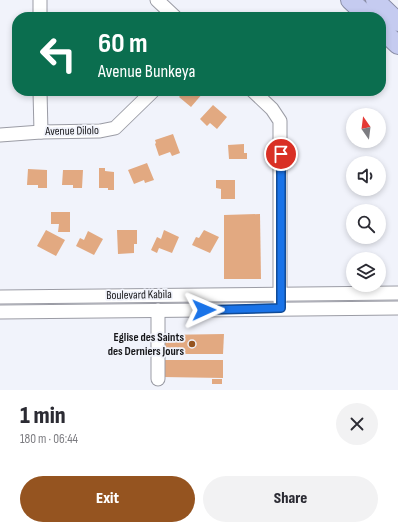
<!DOCTYPE html>
<meta charset="utf-8">
<style>
:root{--surface:#fff;--page:#f2f2f3;--text:#2b2b33;--muted:#7c7c81;--accent:#955420}
body{margin:0;font-family:"Sofia Sans Condensed",sans-serif;background:var(--page);color:var(--text);height:100vh;display:flex;flex-direction:column;font-size:15px;white-space:nowrap}
*{box-sizing:border-box;margin:0}
p{font-size:13px;color:var(--muted)}
.icon{flex:none;width:22px;height:22px;fill:none;stroke:currentColor;stroke-width:2;stroke-linecap:round;stroke-linejoin:round}
.map{position:relative;height:390px;overflow:hidden}
.details{display:flex;flex-direction:column;background:var(--surface);flex:1}
.details>*{flex:none}
.banner{position:absolute;left:12px;top:12px;width:374px;height:84px;border-radius:16px;box-shadow:0 2px 6px #0003;background:#0b6e4f;color:#fff;overflow:hidden}
.needle{width:26px;rotate:346deg}
.buttons{position:absolute;left:346px;top:108px;display:grid;gap:8px}
.buttons a{display:grid;place-items:center;width:40px;height:40px;border-radius:50%;background:var(--surface);box-shadow:0 2px 6px #0003;font-size:20px}
.pin{position:absolute;display:grid;place-items:center;width:34px;height:34px;color:#fff;margin:-17px;border:2px solid #fff;border-radius:50%;box-shadow:0 1px 4px #0007}
.me{position:absolute;width:44px;margin:-22px;rotate:89deg;stroke-linejoin:round;filter:drop-shadow(0 0 3px #0008)}
.turn{display:flex;align-items:center;gap:14px;height:84px;padding:0 20px;font-size:18px}
.turn .icon{width:52px;height:52px;stroke-width:2.5}
.turn b{display:block;font-size:28px;line-height:34px}
.round{display:grid;place-items:center;flex:none;width:42px;height:42px;border-radius:21px;background:var(--page)}
.headline{display:flex;align-items:center;justify-content:space-between;height:68px;padding:0 20px}
h1{font-size:24px;font-weight:800;line-height:30px}
.action{display:flex;gap:8px;margin-top:auto;padding:8px 20px}
.action a{flex:1;height:46px;border-radius:24px;background:var(--accent);color:#fff;font-size:16px;font-weight:800;line-height:46px;text-align:center}
.action a+a{background:var(--page);color:var(--text)}
.map>svg:first-child{display:block}
.building{fill:#e2a981}
.lines{fill:none;stroke-linecap:round;stroke-linejoin:round}
.minor-casing{stroke:#9b9ca5;stroke-width:15}
.highway-casing{stroke:#888ca5;stroke-width:20}
.minor{stroke:#fff;stroke-width:13}
.highway{stroke:#c5cbf0;stroke-width:18}
.route-casing{stroke:#114b97;stroke-width:10}
.route{stroke:#1a73e8;stroke-width:7}
.poi-dot{fill:#955420;stroke:#f1f3fb;stroke-width:1.5}
.labels{text-anchor:middle;dominant-baseline:central;stroke-width:3.5;stroke-linejoin:round;paint-order:stroke}
.street-label{font-size:12px;fill:#161619;stroke:#f1f3fb}
.poi-label{font-size:12px;font-weight:bold;fill:#161619;stroke:#f1f3fb;text-anchor:end}
</style>
<div class="map">
<svg width="398" height="390" viewBox="0 0 398 390">
<rect width="100%" height="100%" fill="#f1f3fb"/>
<g class="building">
<polygon points="184,91 201,91 203,93 191,107 179,97"/>
<polygon points="213,105 227,117 217,129 210,123 207,126 200,119"/>
<polygon points="173,134 180,153 172,156 170,152 159,156 155,144 156,143 155,140"/>
<polygon points="244,144 244,153 247,153 247,159 229,159 228,145"/>
<polygon points="147,163 154,180 145,183 144,180 134,184 128,170"/>
<polygon points="99,168 105,168 105,171 114,172 114,190 108,190 108,188 99,188"/>
<polygon points="28,169 47,170 47,188 38,188 38,185 27,185"/>
<polygon points="63,170 83,170 82,188 73,188 73,185 62,185"/>
<polygon points="216,180 235,180 235,199 221,199 221,189 216,188"/>
<polygon points="51,212 70,212 70,232 58,232 59,224 51,224"/>
<polygon points="260,214 261,279 224,279 224,215"/>
<polygon points="46,230 65,240 56,256 37,246"/>
<polygon points="117,230 137,230 137,244 134,244 134,253 118,254"/>
<polygon points="164,230 179,237 172,253 159,248 157,253 151,250 157,237 161,239"/>
<polygon points="204,230 219,237 210,253 192,245 196,237 199,238"/>
<polygon points="88,231 103,239 94,255 76,246 80,238 84,240"/>
<polygon points="224,334 223,354 162,354 161,335"/>
<polygon points="164,360 223,360 223,378 163,377"/>
<rect x="212" y="379" width="10" height="5"/>
</g>
<g class="lines">
<g class="minor-casing">
<g id="minor">
<polyline points="40,0 40,17"/>
<polyline points="157,0 175,17"/>
<polyline points="40,91 41,132"/>
<polyline points="253,91 272,109 280,121 280,301"/>
<polyline points="0,135 41,132 100,131 115,128 153,91"/>
<polyline points="0,297 398,293"/>
<polyline points="0,312 398,308"/>
<polyline points="158,379 158,310"/>
</g>
</g>
<g class="highway-casing">
<g id="highway">
<polyline points="350,0 368,17"/>
<polyline points="375,0 398,22"/>
<polyline points="381,29 398,45"/>
</g>
</g>
<use href="#minor" class="minor"/>
<use href="#highway" class="highway"/>
</g>
<g class="lines">
<g class="route-casing">
<polyline id="route" points="204,310 281,308 281,154"/>
</g>
<use href="#route" class="route"/>
</g>
<circle class="poi-dot" cx="192" cy="344" r="4"/>
<g class="labels">
<g class="street-label">
<text transform="translate(72 131) rotate(-1)">Avenue Dilolo</text>
<text transform="translate(139 295) rotate(-1)">Boulevard Kabila</text>
</g>
<g class="poi-label">
<text x="184" y="337">Eglise des Saints<tspan x="184" dy="14">des Derniers Jours</tspan></text>
</g>
</g>
</svg>
<div class="buttons">
<a><svg class="needle" viewBox="-14 -14 28 28"><path d="M0-13l5 13h-10z" fill="#e53935"/><path d="M0 13l5-13h-10z" fill="#7c7c81"/></svg></a>
<a><svg class="icon" aria-label="sound" viewBox="0 0 24 24"><path d="M4 9h4l5-4v14l-5-4H4zM17 9q2 3 0 6"/></svg></a>
<a><svg class="icon" aria-label="search" viewBox="0 0 24 24"><circle cx="10" cy="10" r="6"/><path d="M15 15l6 6"/></svg></a>
<a><svg class="icon" aria-label="layers" viewBox="0 0 24 24"><path d="M12 4l9 5-9 5-9-5zM3 14l9 5 9-5"/></svg></a>
</div>
<div class="pin" style="left:281px;top:154px;background:#d93025"><svg class="icon" aria-label="arrive" viewBox="0 0 24 24"><path d="M6 21V4h12l-3 4 3 4H6"/></svg></div>
<svg class="me" style="left:204px;top:310px" viewBox="-20 -20 40 40"><path d="M0-17L14 15 0 8-14 15z" fill="#1a73e8" stroke="#fff" stroke-width="4"/></svg>
<div class="banner">
<div class="turn"><svg class="icon" aria-label="left" viewBox="0 0 24 24"><path d="M17 20v-9H6M10 6l-5 5 5 5"/></svg><div><b>60 m</b>Avenue Bunkeya</div></div>
</div>
</div>
<section class="details">
<div class="headline"><div><h1>1 min</h1><p>180 m · 06:44</p></div><a class="round"><svg class="icon" aria-label="close" viewBox="0 0 24 24"><path d="M6 6l12 12M18 6L6 18"/></svg></a></div>
<div class="action"><a>Exit</a><a>Share</a></div>
</section>
